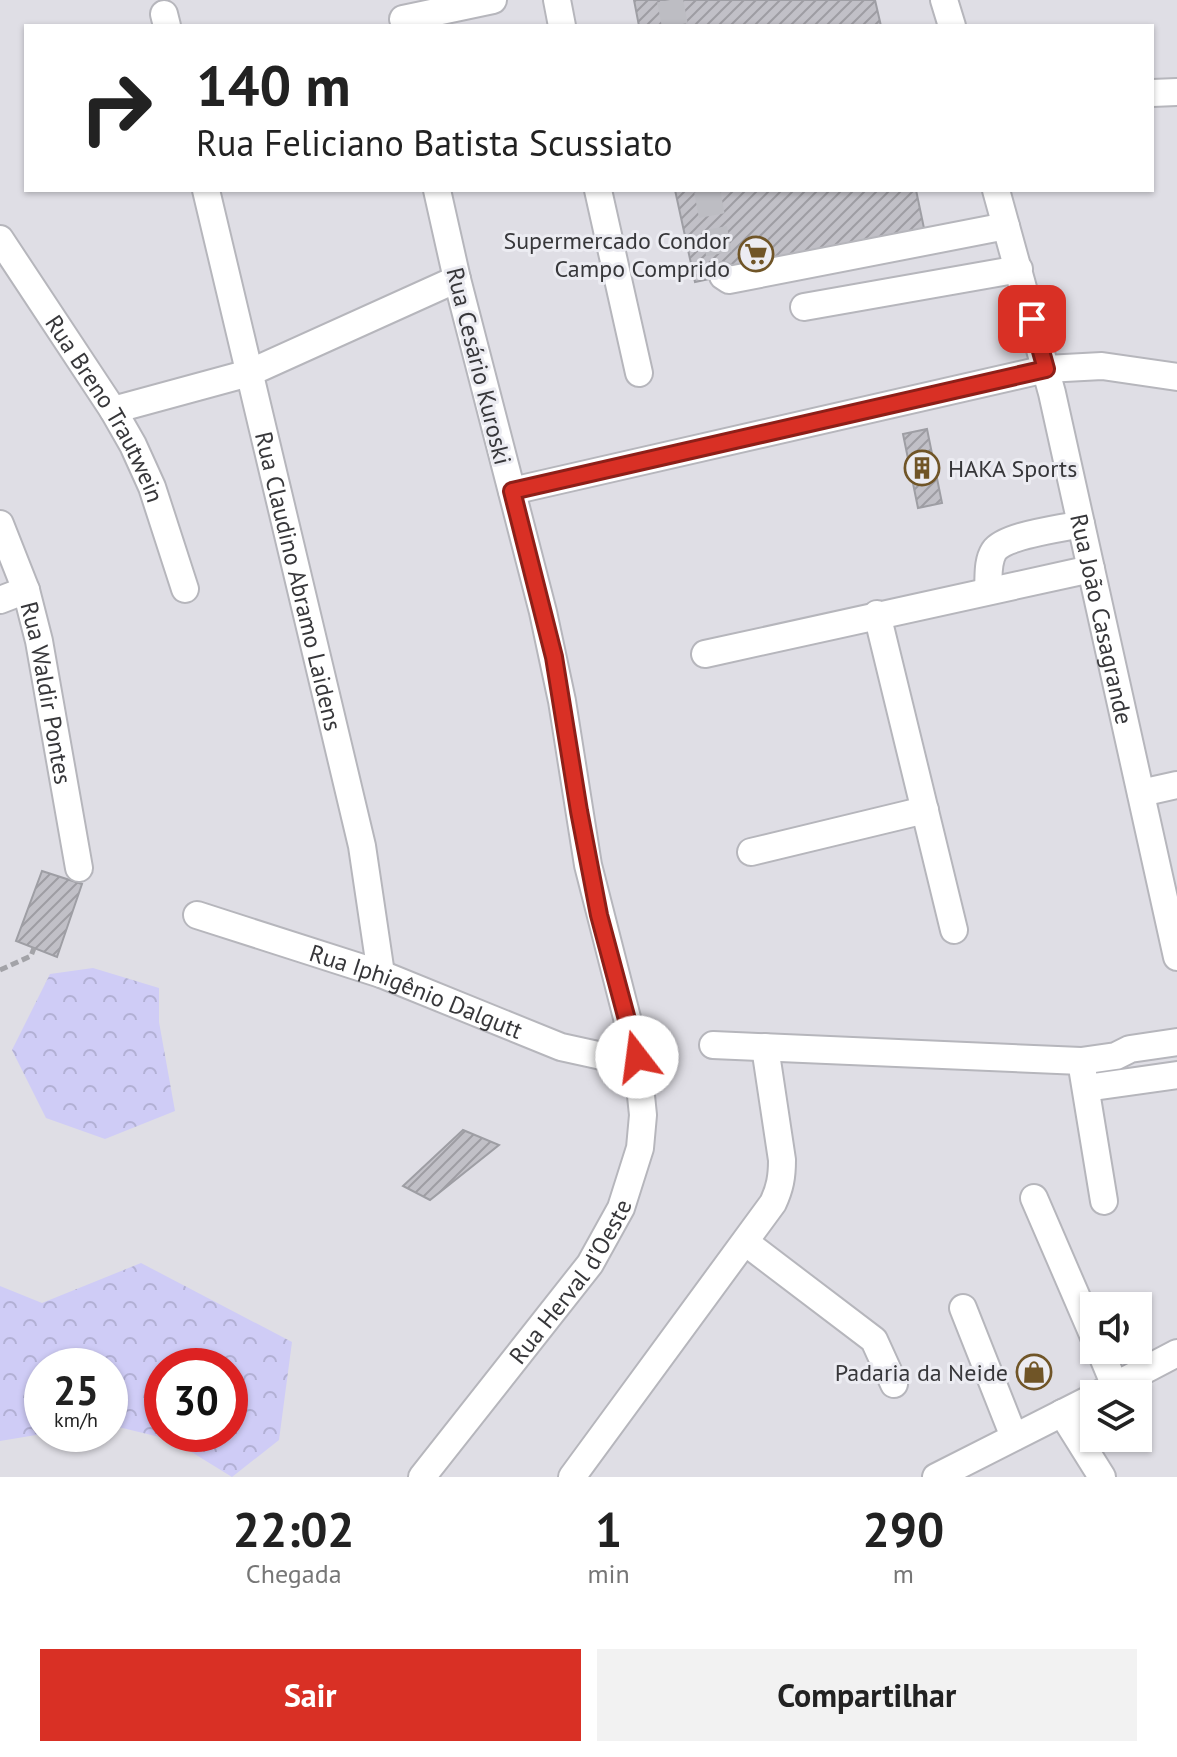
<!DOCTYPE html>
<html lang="pt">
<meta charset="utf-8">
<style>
:root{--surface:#fff;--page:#f2f2f2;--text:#222;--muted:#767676;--accent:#d93025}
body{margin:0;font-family:"PT Sans",sans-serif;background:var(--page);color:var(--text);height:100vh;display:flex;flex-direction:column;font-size:30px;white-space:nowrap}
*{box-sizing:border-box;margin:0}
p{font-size:26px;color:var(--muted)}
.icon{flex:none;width:44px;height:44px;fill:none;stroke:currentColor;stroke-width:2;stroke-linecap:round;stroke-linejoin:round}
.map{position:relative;height:1477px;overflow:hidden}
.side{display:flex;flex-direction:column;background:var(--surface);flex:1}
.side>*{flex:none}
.top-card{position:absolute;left:24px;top:24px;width:1130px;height:168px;border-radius:0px;box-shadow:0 2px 6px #0004;background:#fff;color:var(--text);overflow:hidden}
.tools{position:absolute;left:1080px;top:1292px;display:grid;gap:16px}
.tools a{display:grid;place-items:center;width:72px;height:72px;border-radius:0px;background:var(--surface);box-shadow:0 2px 6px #0004;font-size:40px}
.speed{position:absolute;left:24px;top:1348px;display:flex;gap:16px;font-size:40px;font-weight:700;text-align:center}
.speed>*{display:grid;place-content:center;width:104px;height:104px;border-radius:50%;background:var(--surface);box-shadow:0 2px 6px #0004;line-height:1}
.speed small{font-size:20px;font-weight:400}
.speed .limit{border:12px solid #d22;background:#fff;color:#111}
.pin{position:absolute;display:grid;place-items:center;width:68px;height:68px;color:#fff;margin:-34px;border-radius:16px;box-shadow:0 4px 12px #0006}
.me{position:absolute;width:88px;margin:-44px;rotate:345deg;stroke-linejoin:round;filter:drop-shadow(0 0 6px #0008)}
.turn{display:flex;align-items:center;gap:28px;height:168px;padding:0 40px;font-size:36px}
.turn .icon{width:104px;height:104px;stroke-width:2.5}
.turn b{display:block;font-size:56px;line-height:68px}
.eta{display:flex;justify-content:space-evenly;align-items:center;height:136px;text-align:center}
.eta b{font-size:48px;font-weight:600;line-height:56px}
.cta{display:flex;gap:16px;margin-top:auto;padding:16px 40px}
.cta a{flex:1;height:92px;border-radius:0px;background:var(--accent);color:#fff;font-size:32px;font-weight:600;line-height:92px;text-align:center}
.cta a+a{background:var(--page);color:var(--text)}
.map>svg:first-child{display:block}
.forest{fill:url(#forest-crowns);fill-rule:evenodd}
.building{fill:url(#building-hatch);stroke:#9e9ea4;stroke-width:2}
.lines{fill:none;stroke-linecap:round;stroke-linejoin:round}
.minor-tunnel{stroke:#bdbdc3;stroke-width:26;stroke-dasharray:26 13;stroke-linecap:butt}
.minor-casing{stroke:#b6b6bc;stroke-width:30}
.path{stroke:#a3a3a8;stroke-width:5;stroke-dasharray:8 4;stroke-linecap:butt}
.minor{stroke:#fff;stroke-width:26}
.route-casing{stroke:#8d1f18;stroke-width:20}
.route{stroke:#d93025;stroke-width:14}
.labels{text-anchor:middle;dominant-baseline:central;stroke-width:6;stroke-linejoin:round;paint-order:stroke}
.poi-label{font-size:24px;fill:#37373a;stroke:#ececf2;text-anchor:end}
.street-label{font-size:24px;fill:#37373a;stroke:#ececf2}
</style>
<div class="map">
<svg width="1177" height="1477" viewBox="0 0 1177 1477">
<defs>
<pattern id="forest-crowns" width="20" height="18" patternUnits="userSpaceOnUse" patternTransform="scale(2)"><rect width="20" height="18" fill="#cfccf6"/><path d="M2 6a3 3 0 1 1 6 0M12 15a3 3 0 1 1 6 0" fill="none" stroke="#b2b0d4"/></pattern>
<pattern id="building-hatch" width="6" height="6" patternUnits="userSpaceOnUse" patternTransform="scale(2)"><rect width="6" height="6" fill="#c1c0c7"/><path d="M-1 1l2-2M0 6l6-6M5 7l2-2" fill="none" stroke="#9e9da3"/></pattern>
</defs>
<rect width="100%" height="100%" fill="#dfdee5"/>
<g class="forest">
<polygon points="93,968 159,988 159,1022 175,1111 105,1139 46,1118 12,1050 50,974"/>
<path d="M141 1263 292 1342 279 1440 232 1477 172 1440 110 1425V1366H42V1434L0 1441V1286L42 1303ZM162 1366H230V1434H162Z"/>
</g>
<g class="building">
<polygon points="634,0 875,0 881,26 639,26"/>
<polygon points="675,190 916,190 925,233 695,282"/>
<polygon points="927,429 942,503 918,508 903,434"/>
<polygon points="42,871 82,884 57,957 16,941"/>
<polygon points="463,1130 499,1145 430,1200 403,1186"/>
</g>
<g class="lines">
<g class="minor-tunnel">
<polyline points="670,0 675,26"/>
<polyline points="707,190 723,276"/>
</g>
<g class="minor-casing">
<g id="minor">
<polyline points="557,0 562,26"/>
<polyline points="944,0 952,26"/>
<polyline points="164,14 167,26"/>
<polyline points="403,19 493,0"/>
<polyline points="1152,93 1177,92"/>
<path id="s1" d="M206 190 362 846 381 974"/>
<polyline points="598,190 639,373"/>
<path id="s2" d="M996 190 1052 393 1177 957"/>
<path id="s3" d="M0 239 113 410 133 445 152 487 185 589"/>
<polyline points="723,276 729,280 1006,226"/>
<polyline points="804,307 1019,269"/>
<polyline points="113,410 249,373 457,279"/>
<polyline points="512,491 1046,369 1102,366 1177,377"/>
<path id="s4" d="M0 524 26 590 39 641 79 868"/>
<path d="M988 589C989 577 987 562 994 551 1005 535 1061 529 1081 524"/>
<polyline points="0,600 26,590"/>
<polyline points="877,614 954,930"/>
<polyline points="705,654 1091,569"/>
<polyline points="1141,793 1177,785"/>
<polyline points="751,852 925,810"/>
<path id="s5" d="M197 915 381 974 561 1047 602 1056 637 1057"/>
<polyline points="713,1045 1081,1061 1116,1056 1130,1049 1177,1042"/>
<polyline points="1081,1061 1104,1201"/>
<polyline points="1086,1088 1177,1075"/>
<polyline points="1034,1198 1094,1337"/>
<polyline points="745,1242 874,1340 894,1384"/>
<polyline points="963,1308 1014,1437"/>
<polyline points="1100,1350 1115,1386"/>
<polyline points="1099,1394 1177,1353"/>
<polyline points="1062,1413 1102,1477"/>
<path id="s6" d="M422 1477 590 1264 621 1208 640 1148 643 1115 637 1057 588 865 562 701 543 612 457 279 437 190"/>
<path d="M572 1477 773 1203C780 1188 782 1177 782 1160L765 1047"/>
<polyline points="936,1477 1094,1397"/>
</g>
</g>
<polyline class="path" points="0,970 31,956 34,948"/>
<use href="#minor" class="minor"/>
</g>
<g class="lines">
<g class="route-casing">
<polyline id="route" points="637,1057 599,915 579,811 554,657 512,491 1046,369 1032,319"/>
</g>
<use href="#route" class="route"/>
</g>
<defs>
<g id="supermarket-ring" transform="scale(1.8)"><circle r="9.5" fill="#ececf2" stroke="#705527" stroke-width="1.5"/><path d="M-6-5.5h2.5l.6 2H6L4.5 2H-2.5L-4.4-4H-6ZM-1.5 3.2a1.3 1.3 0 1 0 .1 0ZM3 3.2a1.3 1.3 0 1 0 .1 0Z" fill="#705527"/></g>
<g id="building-ring" transform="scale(1.8)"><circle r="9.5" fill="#ececf2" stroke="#705527" stroke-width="1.5"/><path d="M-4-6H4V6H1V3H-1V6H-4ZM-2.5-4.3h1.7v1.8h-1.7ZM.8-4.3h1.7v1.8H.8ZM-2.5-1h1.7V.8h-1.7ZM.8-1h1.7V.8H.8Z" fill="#705527"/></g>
<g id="shop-ring" transform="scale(1.8)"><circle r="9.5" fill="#ececf2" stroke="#705527" stroke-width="1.5"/><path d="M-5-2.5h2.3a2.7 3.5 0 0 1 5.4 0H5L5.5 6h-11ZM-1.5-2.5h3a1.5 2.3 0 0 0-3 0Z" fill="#705527"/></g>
</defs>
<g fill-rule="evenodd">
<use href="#supermarket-ring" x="756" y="254"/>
<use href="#building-ring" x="922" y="468"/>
<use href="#shop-ring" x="1034" y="1372"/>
</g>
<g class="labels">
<g class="poi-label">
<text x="730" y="240">Supermercado Condor<tspan x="730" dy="28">Campo Comprido</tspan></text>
<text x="948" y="468" text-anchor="start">HAKA Sports</text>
<text x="1008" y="1372">Padaria da Neide</text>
</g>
<g class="street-label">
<text transform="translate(479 366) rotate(76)">Rua Cesário Kuroski</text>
<text stroke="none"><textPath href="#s3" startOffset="200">Rua Breno Trautwein</textPath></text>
<text stroke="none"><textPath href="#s1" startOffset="402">Rua Claudino Abramo Laidens</textPath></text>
<text stroke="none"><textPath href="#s2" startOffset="442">Rua João Casagrande</textPath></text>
<text stroke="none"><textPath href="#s4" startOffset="176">Rua Waldir Pontes</textPath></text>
<text stroke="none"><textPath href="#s5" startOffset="232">Rua Iphigênio Dalgutt</textPath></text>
<text stroke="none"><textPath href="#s6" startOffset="246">Rua Herval d'Oeste</textPath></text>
</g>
</g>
</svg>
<div class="tools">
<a><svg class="icon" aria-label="sound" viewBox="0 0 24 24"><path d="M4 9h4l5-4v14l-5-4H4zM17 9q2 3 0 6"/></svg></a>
<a><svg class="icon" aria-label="layers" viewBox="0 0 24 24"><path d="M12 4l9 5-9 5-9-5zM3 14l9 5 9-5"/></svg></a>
</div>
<div class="speed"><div>25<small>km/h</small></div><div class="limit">30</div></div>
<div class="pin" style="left:1032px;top:319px;background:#d93025"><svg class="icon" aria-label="arrive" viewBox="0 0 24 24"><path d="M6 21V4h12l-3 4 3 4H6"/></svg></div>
<svg class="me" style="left:637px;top:1057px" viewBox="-20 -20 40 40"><circle r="19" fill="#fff"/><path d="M0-13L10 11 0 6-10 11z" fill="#d93025"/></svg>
<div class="top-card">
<div class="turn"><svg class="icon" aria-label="right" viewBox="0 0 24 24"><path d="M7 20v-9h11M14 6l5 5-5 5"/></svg><div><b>140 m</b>Rua Feliciano Batista Scussiato</div></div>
</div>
</div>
<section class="side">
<div class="eta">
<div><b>22:02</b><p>Chegada</p></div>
<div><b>1</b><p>min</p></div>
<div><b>290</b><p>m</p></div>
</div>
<div class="cta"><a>Sair</a><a>Compartilhar</a></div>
</section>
